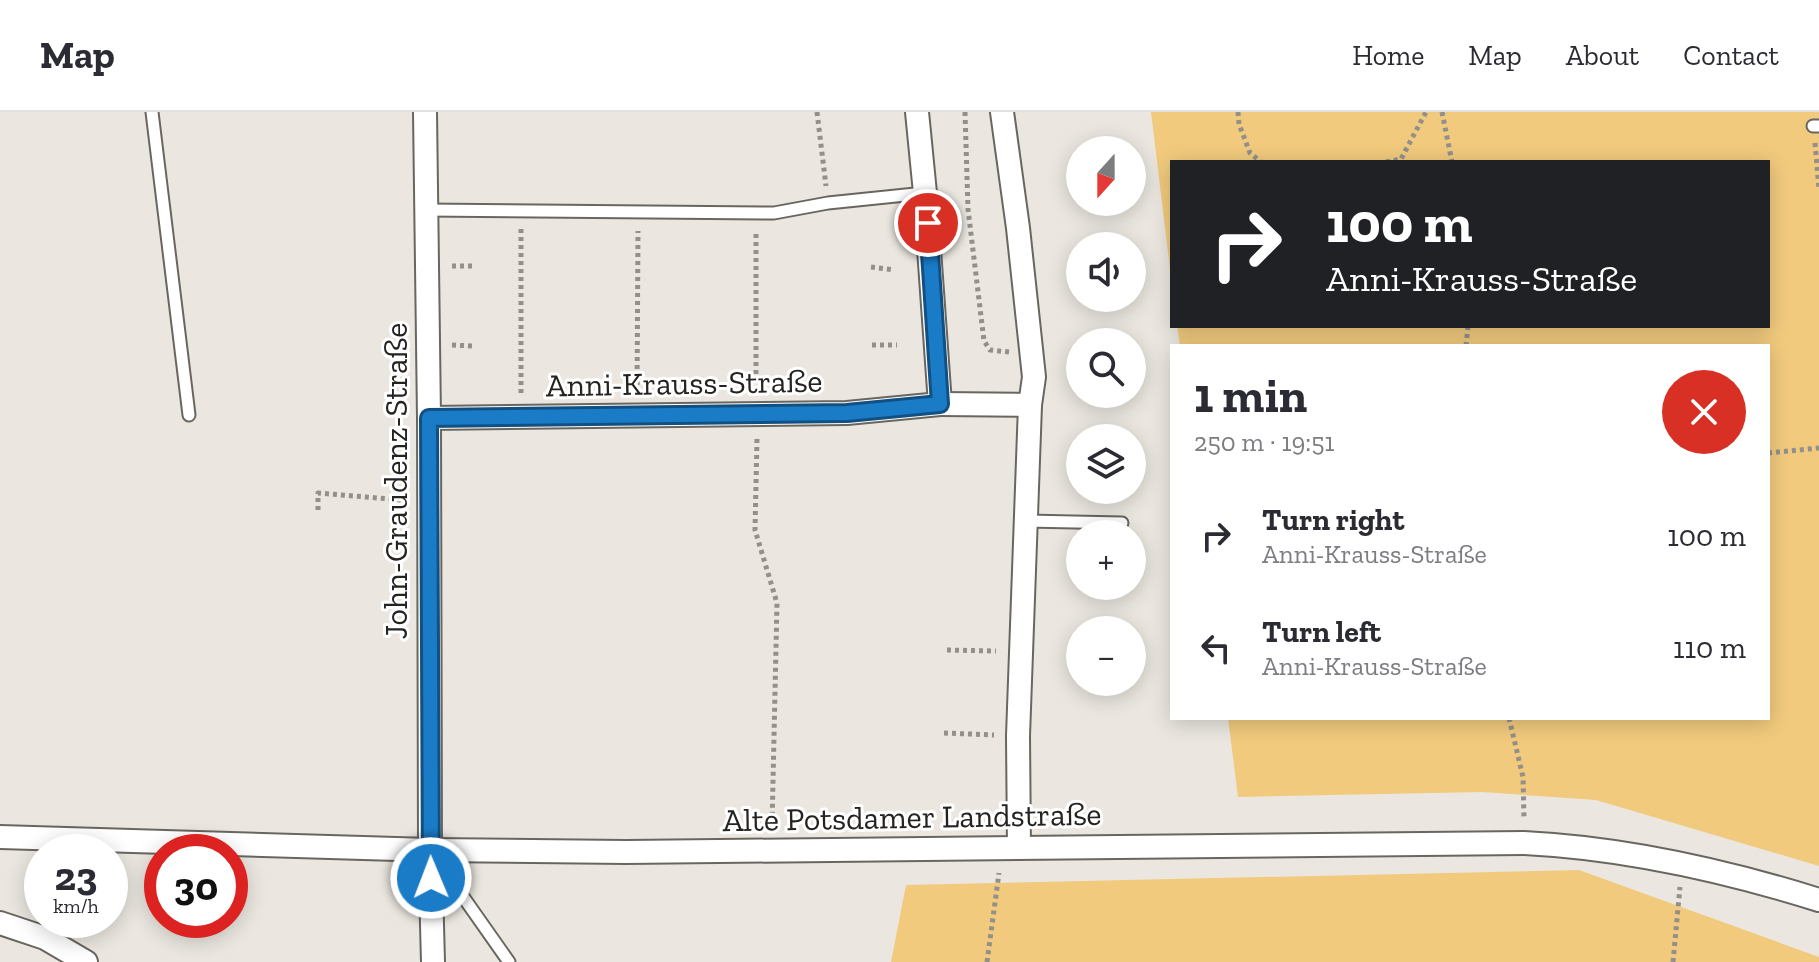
<!DOCTYPE html>
<meta charset="utf-8">
<style>
:root{--surface:#fff;--page:#f2f2f3;--text:#2b2b33;--muted:#7c7c81;--line:#e1e1e2}
body{margin:0;font-family:"Zilla Slab",serif;background:var(--page);color:var(--text);height:100vh;display:flex;flex-direction:column;font-size:30px;white-space:nowrap}
*{box-sizing:border-box;margin:0}
p{font-size:26px;color:var(--muted)}
.icon{flex:none;width:44px;height:44px;fill:none;stroke:currentColor;stroke-width:2;stroke-linecap:round;stroke-linejoin:round}
.map{position:relative;flex:1;overflow:hidden}
.side{position:absolute;left:1170px;top:232px;width:600px;height:376px;display:flex;flex-direction:column;background:var(--surface);border-radius:0px;box-shadow:0 4px 20px #0003}
.side>*{flex:none}
.guide{position:absolute;left:1170px;top:48px;width:600px;height:168px;border-radius:0px;box-shadow:0 4px 20px #0003;background:#202124;color:#fff;overflow:hidden}
.needle{width:52px;rotate:201deg}
.tools{position:absolute;left:1066px;top:24px;display:grid;gap:16px}
.tools a{display:grid;place-items:center;width:80px;height:80px;border-radius:50%;background:var(--surface);box-shadow:0 4px 20px #0003;font-size:40px}
.speed{position:absolute;left:24px;top:722px;display:flex;gap:16px;font-size:40px;font-weight:700;text-align:center}
.speed>*{display:grid;place-content:center;width:104px;height:104px;border-radius:50%;background:var(--surface);box-shadow:0 4px 20px #0003;line-height:1}
.speed small{font-size:20px;font-weight:400}
.speed .limit{border:12px solid #d22;background:#fff;color:#111}
.pin{position:absolute;display:grid;place-items:center;width:68px;height:68px;color:#fff;margin:-34px;border:4px solid #fff;border-radius:50%;box-shadow:0 2px 8px #0007}
.me{position:absolute;width:88px;margin:-44px;rotate:359deg;stroke-linejoin:round;filter:drop-shadow(0 0 6px #0008)}
.turn{display:flex;align-items:center;gap:28px;height:168px;padding:0 24px;font-size:36px}
.turn .icon{width:104px;height:104px;stroke-width:2.5}
.turn b{display:block;font-size:56px;line-height:68px}
.round{display:grid;place-items:center;flex:none;width:84px;height:84px;border-radius:42px;background:var(--page)}
.overview{display:flex;align-items:center;justify-content:space-between;height:136px;padding:0 24px}
h1{font-size:48px;font-weight:700;line-height:60px}
ul{padding:0;list-style:none}
li{display:flex;align-items:center;gap:24px;height:112px;padding:0 24px}
li div{flex:1}
li b{display:block;font-size:30px}
li em{font-style:normal}
header{display:flex;align-items:center;gap:48px;box-sizing:border-box;height:112px;padding:0 40px;background:var(--surface);border-bottom:2px solid var(--line)}
header strong{font-size:38px}
nav{display:flex;gap:44px;margin-inline-start:auto;font-size:28px}
.map>svg:first-child{display:block}
.green{fill:#f1ca7d}
.lines{fill:none;stroke-linecap:round;stroke-linejoin:round}
.service-casing{stroke:#696660;stroke-width:15}
.minor-casing{stroke:#696660;stroke-width:26}
.path{stroke:#93908b;stroke-width:5;stroke-dasharray:4 4;stroke-linecap:butt}
.service{stroke:#fff;stroke-width:11}
.minor{stroke:#fff;stroke-width:22}
.route-casing{stroke:#115081;stroke-width:20}
.route{stroke:#1a7bc7;stroke-width:14}
.labels{text-anchor:middle;dominant-baseline:central;stroke-width:6;stroke-linejoin:round;paint-order:stroke}
.street-label{font-size:32px;fill:#252321;stroke:#fff}
</style>
<header>
<strong>Map</strong>
<nav><a>Home</a><a>Map</a><a>About</a><a>Contact</a></nav>
</header>
<div class="map">
<svg width="1819" height="850" viewBox="0 0 1819 850">
<rect width="100%" height="100%" fill="#ebe7e0"/>
<g class="green">
<polygon points="1151,0 1819,0 1819,754 1596,688 1482,680 1238,685 1228,606 1768,606 1768,234 1180,234 1177,214 1768,214 1768,50 1172,50 1172,173"/>
<polygon points="1579,758 1819,845 1819,850 891,850 906,773"/>
</g>
<g class="lines">
<g class="service-casing">
<g id="service">
<polyline points="152,0 189,303"/>
<polyline points="1813,14 1819,14"/>
<polyline points="425,98 774,101 828,91 925,81"/>
<polyline points="1026,409 1122,411"/>
<polyline points="433,742 509,850"/>
</g>
</g>
<g class="minor-casing">
<g id="minor">
<polyline points="425,0 429,306 430,738 433,850"/>
<polyline points="1002,0 1018,116 1034,265 1030,293 1018,624 1019,736"/>
<polyline points="940,292 1030,293"/>
<polyline points="429,306 847,301 940,292 925,81 917,0"/>
<path d="M0 725 430 738 626 740 1524 731C1625 736 1723 758 1819 788"/>
<polyline points="0,811 45,826 86,850"/>
</g>
</g>
<g class="path">
<polyline points="817,0 826,74"/>
<polyline points="965,0 968,97 984,229 990,238 1009,240"/>
<polyline points="1238,0 1239,12 1250,41 1261,50"/>
<polyline points="1442,0 1452,50"/>
<polyline points="1815,31 1819,77"/>
<polyline points="1386,50 1401,47 1426,0"/>
<polyline points="452,154 473,154"/>
<polyline points="871,155 894,158"/>
<polyline points="452,233 473,234"/>
<polyline points="872,233 897,233"/>
<polyline points="1466,234 1468,214"/>
<polyline points="756,278 756,120"/>
<polyline points="521,281 521,115"/>
<polyline points="637,281 638,119"/>
<polyline points="757,327 755,418 777,491 772,714"/>
<polyline points="1768,341 1819,336"/>
<polyline points="318,398 318,381 402,388"/>
<polyline points="947,538 996,539"/>
<polyline points="1509,606 1523,665 1524,707"/>
<polyline points="944,621 994,623"/>
<polyline points="987,850 999,761"/>
<polyline points="1673,850 1680,775"/>
</g>
<use href="#service" class="service"/>
<use href="#minor" class="minor"/>
</g>
<g class="lines">
<g class="route-casing">
<polyline id="route" points="431,766 429,306 847,301 940,292 928,111"/>
</g>
<use href="#route" class="route"/>
</g>
<g class="labels">
<g class="street-label">
<text transform="translate(684 271) rotate(-1)">Anni-Krauss-Straße</text>
<text transform="translate(396 369) rotate(-90)">John-Graudenz-Straße</text>
<text transform="translate(912 705) rotate(-1)">Alte Potsdamer Landstraße</text>
</g>
</g>
</svg>
<div class="tools">
<a><svg class="needle" viewBox="-14 -14 28 28"><path d="M0-13l5 13h-10z" fill="#e53935"/><path d="M0 13l5-13h-10z" fill="#7c7c81"/></svg></a>
<a><svg class="icon" aria-label="sound" viewBox="0 0 24 24"><path d="M4 9h4l5-4v14l-5-4H4zM17 9q2 3 0 6"/></svg></a>
<a><svg class="icon" aria-label="search" viewBox="0 0 24 24"><circle cx="10" cy="10" r="6"/><path d="M15 15l6 6"/></svg></a>
<a><svg class="icon" aria-label="layers" viewBox="0 0 24 24"><path d="M12 4l9 5-9 5-9-5zM3 14l9 5 9-5"/></svg></a>
<a>+</a>
<a>−</a>
</div>
<div class="speed"><div>23<small>km/h</small></div><div class="limit">30</div></div>
<div class="pin" style="left:928px;top:111px;background:#d93025"><svg class="icon" aria-label="arrive" viewBox="0 0 24 24"><path d="M6 21V4h12l-3 4 3 4H6"/></svg></div>
<svg class="me" style="left:431px;top:766px" viewBox="-20 -20 40 40"><circle r="17" fill="#1a7bc7" stroke="#fff" stroke-width="3"/><path d="M0-11L8 9 0 5-8 9z" fill="#fff"/></svg>
<div class="guide">
<div class="turn"><svg class="icon" aria-label="right" viewBox="0 0 24 24"><path d="M7 20v-9h11M14 6l5 5-5 5"/></svg><div><b>100 m</b>Anni-Krauss-Straße</div></div>
</div>
<section class="side">
<div class="overview"><div><h1>1 min</h1><p>250 m · 19:51</p></div><a class="round" style="background:#d93025;color:#fff"><svg class="icon" aria-label="close" viewBox="0 0 24 24"><path d="M6 6l12 12M18 6L6 18"/></svg></a></div>
<ul>
<li><svg class="icon" aria-label="right" viewBox="0 0 24 24"><path d="M7 20v-9h11M14 6l5 5-5 5"/></svg><div><b>Turn right</b><p>Anni-Krauss-Straße</p></div><em>100 m</em></li>
<li><svg class="icon" aria-label="left" viewBox="0 0 24 24"><path d="M17 20v-9H6M10 6l-5 5 5 5"/></svg><div><b>Turn left</b><p>Anni-Krauss-Straße</p></div><em>110 m</em></li>
</ul>
</section>
</div>
